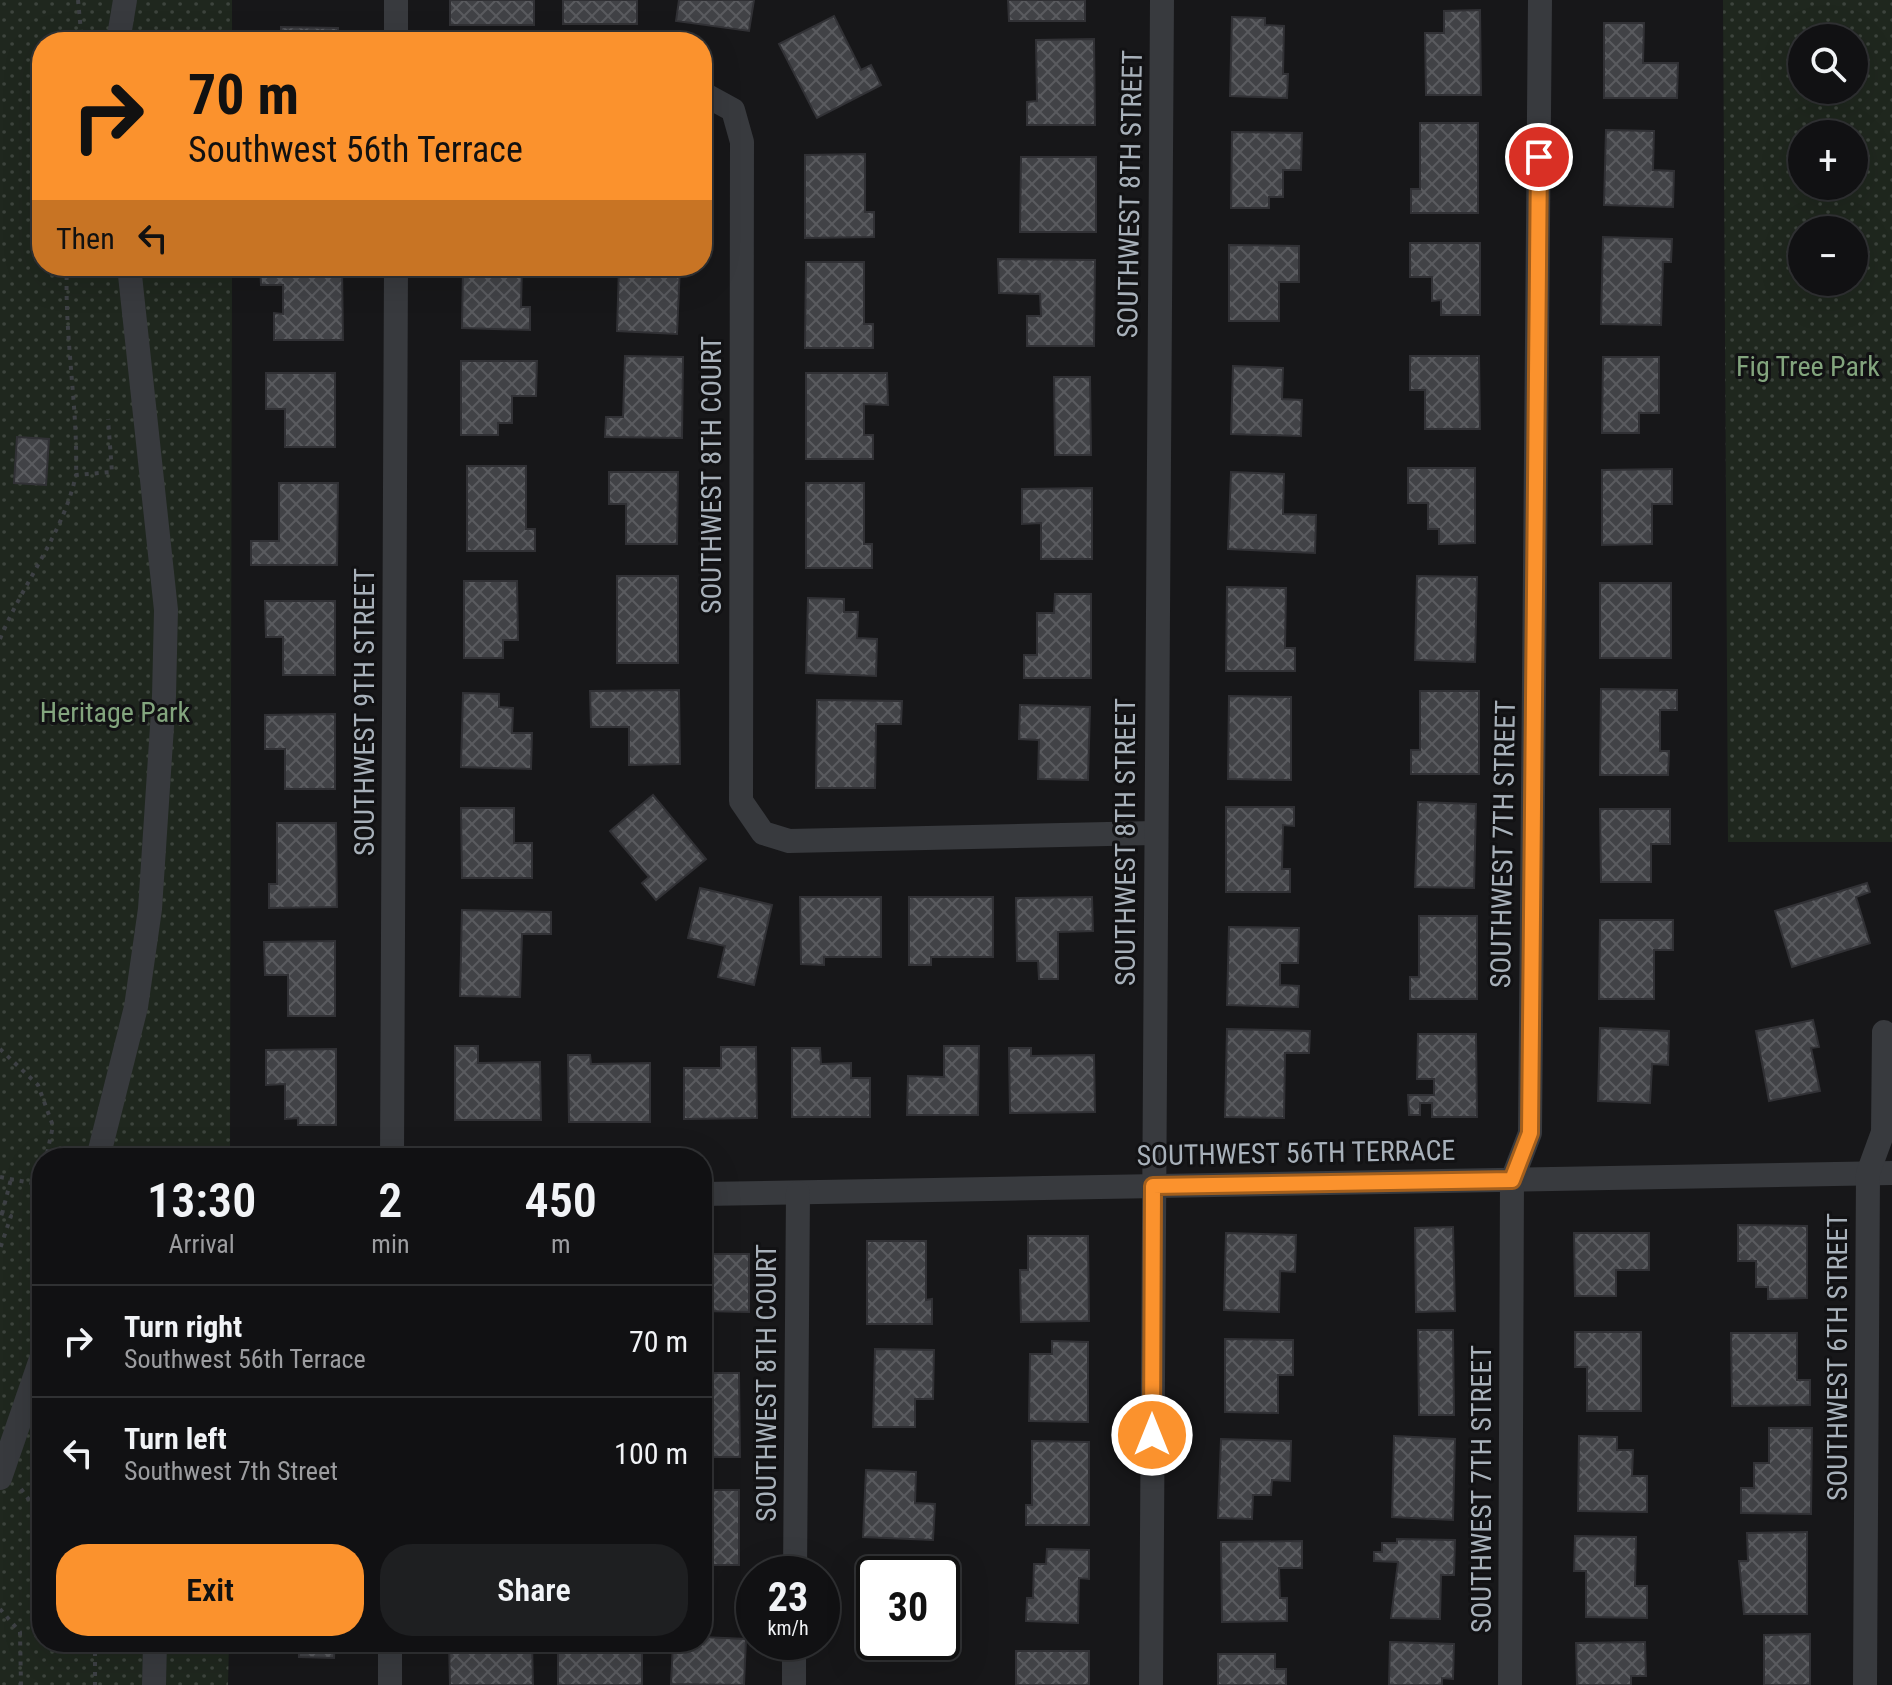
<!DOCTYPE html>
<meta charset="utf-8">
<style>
:root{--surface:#111113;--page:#1e1f21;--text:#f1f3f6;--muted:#9c9da0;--line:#303133;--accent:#fb922d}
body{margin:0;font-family:"Roboto Condensed",sans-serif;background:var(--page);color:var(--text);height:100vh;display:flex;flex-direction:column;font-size:30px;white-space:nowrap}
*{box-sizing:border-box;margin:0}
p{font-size:26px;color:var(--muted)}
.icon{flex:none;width:44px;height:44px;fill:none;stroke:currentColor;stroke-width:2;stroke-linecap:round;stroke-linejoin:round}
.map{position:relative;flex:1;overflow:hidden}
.side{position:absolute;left:32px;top:1148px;width:680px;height:504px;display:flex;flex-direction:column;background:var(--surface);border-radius:32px;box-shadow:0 8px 32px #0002,0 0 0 2px var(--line)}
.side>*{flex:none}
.guide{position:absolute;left:32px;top:32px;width:680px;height:244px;border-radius:32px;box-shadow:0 8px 32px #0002,0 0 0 2px var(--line);background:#fb922d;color:#111;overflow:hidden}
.controls{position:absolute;left:1788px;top:24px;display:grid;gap:16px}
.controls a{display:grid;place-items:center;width:80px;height:80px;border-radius:50%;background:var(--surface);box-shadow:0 8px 32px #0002,0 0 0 2px var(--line);font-size:40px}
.speed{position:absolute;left:736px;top:1556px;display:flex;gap:16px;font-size:40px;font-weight:700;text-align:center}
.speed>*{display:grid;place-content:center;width:104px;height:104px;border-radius:50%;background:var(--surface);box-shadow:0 8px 32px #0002,0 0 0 2px var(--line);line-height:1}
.speed small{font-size:20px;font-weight:400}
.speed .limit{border:4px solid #111;border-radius:12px;background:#fff;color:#111}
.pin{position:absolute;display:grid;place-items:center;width:68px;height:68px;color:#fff;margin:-34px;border:4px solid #fff;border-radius:50%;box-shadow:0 2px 8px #0007}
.me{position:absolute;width:88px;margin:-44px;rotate:0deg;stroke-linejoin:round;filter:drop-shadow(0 0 6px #0008)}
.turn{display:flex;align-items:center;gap:28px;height:168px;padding:0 24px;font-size:36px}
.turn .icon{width:104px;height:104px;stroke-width:2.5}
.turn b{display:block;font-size:56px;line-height:68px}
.then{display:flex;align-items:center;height:76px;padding:0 24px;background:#0003;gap:16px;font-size:30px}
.eta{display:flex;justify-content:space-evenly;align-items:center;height:136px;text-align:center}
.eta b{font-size:48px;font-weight:600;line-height:56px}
.cta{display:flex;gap:16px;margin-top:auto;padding:16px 24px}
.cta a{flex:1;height:92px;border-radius:32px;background:var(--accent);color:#111;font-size:32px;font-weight:600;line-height:92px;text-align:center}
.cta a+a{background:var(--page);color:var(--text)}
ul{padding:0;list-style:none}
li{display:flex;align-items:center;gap:24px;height:112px;padding:0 24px;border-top:2px solid var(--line)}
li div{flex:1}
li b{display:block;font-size:30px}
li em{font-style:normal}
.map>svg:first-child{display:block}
.grass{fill:url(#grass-dots);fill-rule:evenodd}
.building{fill:url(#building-cross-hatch);stroke:#313135;stroke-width:2}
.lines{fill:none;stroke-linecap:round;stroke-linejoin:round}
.path{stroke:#3e4145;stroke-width:4;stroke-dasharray:4 6;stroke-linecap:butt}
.minor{stroke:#383a3e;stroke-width:24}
.route-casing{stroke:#a35f1d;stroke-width:20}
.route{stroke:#fb922d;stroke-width:14}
.labels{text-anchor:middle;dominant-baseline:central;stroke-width:6;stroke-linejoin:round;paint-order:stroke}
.street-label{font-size:28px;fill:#a8b1ba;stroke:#121214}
.park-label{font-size:28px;fill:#83a57e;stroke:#121214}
</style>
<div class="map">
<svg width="1892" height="1685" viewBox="0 0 1892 1685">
<defs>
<pattern id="grass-dots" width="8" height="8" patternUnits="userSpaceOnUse" patternTransform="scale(2)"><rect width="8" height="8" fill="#1f271e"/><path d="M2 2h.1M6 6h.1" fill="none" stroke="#3d443d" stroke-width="1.8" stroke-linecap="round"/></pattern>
<pattern id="building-cross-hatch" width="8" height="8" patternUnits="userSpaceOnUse" patternTransform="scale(2)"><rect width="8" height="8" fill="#414246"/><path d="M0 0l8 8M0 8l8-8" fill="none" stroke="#5a5b5f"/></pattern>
</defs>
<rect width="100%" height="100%" fill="#171719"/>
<g class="grass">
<polygon points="0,0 232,0 232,42 42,42 42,266 232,266 230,1158 42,1158 42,1642 229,1642 228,1685 0,1685"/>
<path d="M1723 0H1892V842H1728ZM1802 38H1854V90H1802ZM1802 134H1854V186H1802ZM1802 230H1854V282H1802Z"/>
</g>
<g class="building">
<rect x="450" y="0" width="84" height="25"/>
<rect x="563" y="0" width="74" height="24"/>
<polygon points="679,0 754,0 749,31 676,21"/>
<polygon points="1008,0 1085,0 1085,21 1009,21"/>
<polygon points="1480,10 1481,95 1426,95 1425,33 1444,33 1444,11"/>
<polygon points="834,16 861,70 871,65 881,85 817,118 779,44"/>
<polygon points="1232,17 1265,18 1265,25 1284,26 1283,74 1288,74 1287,98 1230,96"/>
<polygon points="1604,23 1644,23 1643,63 1678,63 1677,98 1604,98"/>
<polygon points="281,27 338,28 338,42 281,42"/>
<polygon points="1094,39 1095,125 1027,125 1027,102 1037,101 1036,40"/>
<polygon points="1420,123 1478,123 1478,213 1411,213 1411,189 1420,189"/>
<polygon points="1606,130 1654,131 1653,170 1674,171 1673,207 1604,205"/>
<polygon points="1232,132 1302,133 1301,170 1283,170 1283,197 1269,197 1269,208 1231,208"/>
<polygon points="865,154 865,212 874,212 874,237 805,238 805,155"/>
<polygon points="1021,157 1096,157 1096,232 1020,232"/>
<polygon points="1603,237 1672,239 1671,262 1663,262 1661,325 1601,324"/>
<polygon points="1410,243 1480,243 1480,315 1441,315 1441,300 1432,301 1432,277 1410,277"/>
<polygon points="1229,245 1299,246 1299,282 1279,282 1279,321 1229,321"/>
<polygon points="998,259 1095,260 1094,346 1027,346 1027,316 1041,316 1040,294 999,293"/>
<polygon points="806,262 864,262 864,324 873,324 873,348 805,348"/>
<polygon points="260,266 342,266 343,340 274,340 274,313 283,314 283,285 261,285"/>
<polygon points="463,266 522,266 521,307 530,307 530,330 462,328"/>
<polygon points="619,266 680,266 677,334 617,331"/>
<polygon points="625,356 683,357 682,438 605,437 606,417 623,417"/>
<polygon points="1410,356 1479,356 1480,429 1425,429 1425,390 1410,390"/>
<polygon points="1603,357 1659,357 1659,413 1639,413 1639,433 1602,433"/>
<polygon points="461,361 537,361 536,396 512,396 512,423 498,423 498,435 461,435"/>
<polygon points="1233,366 1283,368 1282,399 1302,400 1301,436 1231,434"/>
<polygon points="266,373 335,373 335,447 285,447 285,409 266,409"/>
<polygon points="806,373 887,373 888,405 864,404 864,435 873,435 873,459 806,459"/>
<polygon points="1054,377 1090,377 1091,455 1055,455"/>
<polygon points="17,437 49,439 46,485 14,483"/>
<polygon points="467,466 526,466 526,529 535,529 535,551 467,551"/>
<polygon points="1408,468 1475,468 1475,543 1439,544 1439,529 1428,529 1428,503 1408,503"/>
<polygon points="1672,469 1672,504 1652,504 1652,544 1602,545 1602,470"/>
<polygon points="609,472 678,472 677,544 626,544 626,504 609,504"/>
<polygon points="1231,472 1284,474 1283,514 1316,515 1315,553 1228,549"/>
<polygon points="279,483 338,483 337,565 251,565 251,541 279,541"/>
<polygon points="806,483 864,483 864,544 872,544 872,568 806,568"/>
<polygon points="1092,488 1092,559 1041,559 1041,523 1022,524 1022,489"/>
<rect x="617" y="576" width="61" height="87"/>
<polygon points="1417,576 1477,577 1475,662 1415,660"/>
<polygon points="464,581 517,581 518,640 503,640 503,658 464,658"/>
<rect x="1600" y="583" width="71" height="75"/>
<polygon points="1227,587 1286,588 1285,648 1295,648 1295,671 1226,671"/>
<polygon points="1055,594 1091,594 1091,678 1024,678 1024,655 1037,655 1037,613 1054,613"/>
<polygon points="808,598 844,599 844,612 858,612 857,638 877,639 876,676 806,673"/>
<polygon points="265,601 335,601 335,675 283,675 283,637 266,637"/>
<polygon points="1601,689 1677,690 1677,710 1660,710 1660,751 1669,751 1668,775 1600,775"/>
<polygon points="679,690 680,764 629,765 629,727 591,727 590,691"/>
<polygon points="1420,691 1479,691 1479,774 1411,774 1411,750 1420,750"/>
<polygon points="463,693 499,694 499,707 513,708 512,733 532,733 531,769 461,767"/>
<polygon points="1229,696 1291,697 1291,780 1228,779"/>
<polygon points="817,700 902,701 901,724 876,724 875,788 816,788"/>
<polygon points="1020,705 1090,707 1088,780 1038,779 1039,740 1019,739"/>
<polygon points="335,714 335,789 285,789 285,749 265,749 265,715"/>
<polygon points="653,795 706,859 656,900 642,883 649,877 610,831"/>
<polygon points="1418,802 1476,804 1474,888 1415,887"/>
<polygon points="1226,807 1294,807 1294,826 1283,825 1282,869 1290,869 1290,892 1226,892"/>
<polygon points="461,808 514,808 514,843 532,843 532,878 462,878"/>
<polygon points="1600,809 1670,809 1670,844 1651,844 1651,882 1601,882"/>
<polygon points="277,823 336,823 337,907 269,908 269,884 277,884"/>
<polygon points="1867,883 1870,892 1856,897 1870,943 1792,967 1775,911"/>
<polygon points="700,888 772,905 754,985 718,977 725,946 688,938"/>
<polygon points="800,897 881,897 881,957 824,957 824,965 801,964"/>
<polygon points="909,897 993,897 993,957 931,957 931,965 909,965"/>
<polygon points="1092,897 1093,931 1058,932 1058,979 1039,979 1038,961 1017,961 1016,898"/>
<polygon points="462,910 551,912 551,934 522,934 520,997 460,996"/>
<polygon points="1419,916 1477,916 1477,999 1410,999 1410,977 1419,977"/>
<polygon points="1600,920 1673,920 1673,950 1654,950 1654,999 1599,999"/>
<polygon points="1229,927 1299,928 1298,963 1280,963 1280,985 1299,986 1298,1007 1227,1005"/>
<polygon points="335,941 335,1016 288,1016 288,975 265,975 264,942"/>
<polygon points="1813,1020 1819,1047 1811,1048 1820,1091 1769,1101 1756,1031"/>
<polygon points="1600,1028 1669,1031 1668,1065 1652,1064 1650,1103 1598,1101"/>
<polygon points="1227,1029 1310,1031 1309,1053 1285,1053 1284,1118 1225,1117"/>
<polygon points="1418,1034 1476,1034 1477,1117 1432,1117 1432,1103 1420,1103 1420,1115 1409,1115 1408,1095 1434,1095 1434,1079 1417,1079"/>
<polygon points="455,1046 478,1046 478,1063 540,1062 541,1120 455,1120"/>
<polygon points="944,1046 979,1046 978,1115 907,1115 908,1076 944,1077"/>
<polygon points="721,1047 756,1047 757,1118 684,1119 684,1068 721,1068"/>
<polygon points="792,1048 820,1048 821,1064 851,1063 851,1078 870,1078 870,1117 792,1117"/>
<polygon points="1009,1048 1031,1048 1031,1056 1094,1055 1095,1112 1010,1113"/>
<polygon points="336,1049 336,1125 298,1125 298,1118 285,1119 285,1084 266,1085 266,1050"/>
<polygon points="568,1055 590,1055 591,1064 650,1063 650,1122 569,1122"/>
<polygon points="1738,1225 1807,1226 1807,1298 1768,1299 1768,1287 1756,1287 1756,1261 1738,1261"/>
<polygon points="1453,1227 1455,1311 1416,1312 1415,1228"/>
<polygon points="1226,1233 1296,1235 1295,1272 1280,1271 1279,1312 1224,1310"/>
<polygon points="1574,1233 1649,1233 1649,1270 1616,1270 1616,1296 1575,1296"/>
<polygon points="1028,1236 1088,1236 1089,1321 1021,1322 1020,1270 1028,1270"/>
<polygon points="867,1241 926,1241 926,1300 932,1299 932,1324 867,1324"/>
<polygon points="702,1254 749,1254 749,1312 702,1311"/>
<polygon points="1418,1330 1453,1330 1454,1415 1419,1415"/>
<polygon points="1575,1332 1641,1332 1641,1411 1587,1411 1587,1367 1575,1367"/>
<polygon points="1731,1333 1797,1333 1797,1380 1810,1380 1810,1405 1732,1406"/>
<polygon points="1225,1339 1293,1340 1293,1375 1278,1375 1278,1413 1225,1412"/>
<polygon points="1052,1341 1088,1342 1088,1422 1029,1421 1030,1354 1052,1354"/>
<polygon points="875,1349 934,1350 933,1399 915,1399 915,1427 873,1427"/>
<polygon points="702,1373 739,1373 740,1457 702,1457"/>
<polygon points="1769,1428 1812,1428 1811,1514 1741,1513 1741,1488 1754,1488 1754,1463 1769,1463"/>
<polygon points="1394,1436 1455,1439 1453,1520 1392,1517"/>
<polygon points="1579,1436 1617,1437 1617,1450 1633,1450 1632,1476 1647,1476 1647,1512 1578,1511"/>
<polygon points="1221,1439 1291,1441 1290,1481 1272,1480 1271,1495 1253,1495 1252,1519 1218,1518"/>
<polygon points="1032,1441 1089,1442 1089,1525 1026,1525 1026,1505 1032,1505"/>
<polygon points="866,1470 916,1472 915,1503 935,1504 933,1540 863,1537"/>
<rect x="702" y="1490" width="37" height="75"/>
<polygon points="1807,1532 1807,1614 1744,1614 1739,1561 1748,1561 1747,1533"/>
<polygon points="1575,1536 1636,1537 1635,1586 1647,1586 1647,1618 1586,1617 1586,1571 1574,1571"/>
<polygon points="1397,1539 1455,1540 1454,1575 1441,1575 1440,1619 1391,1618 1398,1562 1374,1561 1374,1552 1382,1552 1382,1543 1397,1543"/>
<polygon points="1302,1541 1302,1568 1279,1568 1280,1598 1287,1598 1287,1621 1222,1622 1221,1542"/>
<polygon points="1047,1549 1089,1550 1089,1579 1079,1578 1078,1623 1026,1621 1027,1598 1033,1598 1034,1564 1046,1564"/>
<polygon points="863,1578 874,1578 874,1642 934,1642 934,1649 863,1649"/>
<polygon points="1810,1634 1810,1685 1764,1685 1764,1635"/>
<polygon points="702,1637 746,1639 744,1685 671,1684 673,1642 702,1642"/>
<polygon points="299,1642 335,1642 334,1658 299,1657"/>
<polygon points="449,1642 532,1642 533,1685 450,1685"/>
<rect x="558" y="1642" width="84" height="43"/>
<polygon points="1390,1642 1454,1644 1453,1679 1442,1678 1442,1685 1389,1685"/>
<polygon points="1645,1642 1646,1676 1631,1676 1631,1685 1577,1685 1576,1643"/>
<rect x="1016" y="1651" width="73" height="34"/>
<polygon points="1218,1654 1275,1654 1275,1669 1286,1669 1286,1685 1218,1685"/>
</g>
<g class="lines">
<g class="path">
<polyline points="78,0 82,42"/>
<path d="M67 266C64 336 78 405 76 475"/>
<path d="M0 639C23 583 63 534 76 475L112 472 108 419"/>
<polyline points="0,1049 38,1085 53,1126 46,1158"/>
<polyline points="0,1177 42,1185"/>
<polyline points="0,1213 11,1216 0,1249"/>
<polyline points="2,1214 11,1179"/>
<polyline points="21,1489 42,1517"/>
<polyline points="0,1609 20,1632 21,1685"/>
<polyline points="95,1642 95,1685"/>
</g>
<g class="minor">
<polyline points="396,0 396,42"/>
<polyline points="118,42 125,0"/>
<polyline points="702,93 733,110 742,142 741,801 763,833 789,841 1154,833"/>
<polyline points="98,1158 136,1007 150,909 164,696 166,610 129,266"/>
<polyline points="392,1158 396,266"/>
<polyline points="702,1194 1892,1173"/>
<polyline points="0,1478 42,1356"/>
<polyline points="795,1574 798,1193"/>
<polyline points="154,1685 155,1642"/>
<polyline points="390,1685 390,1642"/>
<polyline points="794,1685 794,1642"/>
<polyline points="1151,1685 1162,0"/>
<polyline points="1510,1685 1512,1180 1530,1133 1540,0"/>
<polyline points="1865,1685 1868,1173 1883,1132 1884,1032"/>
</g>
</g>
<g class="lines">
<g class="route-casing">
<polyline id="route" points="1152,1435 1153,1186 1512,1180 1530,1133 1539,157"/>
</g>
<use href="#route" class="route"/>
</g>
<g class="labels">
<g class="street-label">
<text transform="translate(1130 194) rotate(-89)">SOUTHWEST 8TH STREET</text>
<text transform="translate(711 475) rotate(-90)">SOUTHWEST 8TH COURT</text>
<text transform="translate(364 712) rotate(-90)">SOUTHWEST 9TH STREET</text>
<text transform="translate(1125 842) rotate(-90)">SOUTHWEST 8TH STREET</text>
<text transform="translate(1503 844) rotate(-89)">SOUTHWEST 7TH STREET</text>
<text transform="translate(1296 1153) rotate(-1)">SOUTHWEST 56TH TERRACE</text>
<text transform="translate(1837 1357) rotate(-90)">SOUTHWEST 6TH STREET</text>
<text transform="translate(766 1383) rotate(-90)">SOUTHWEST 8TH COURT</text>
<text transform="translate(1481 1489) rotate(-90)">SOUTHWEST 7TH STREET</text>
</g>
<g class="park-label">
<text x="1808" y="366">Fig Tree Park</text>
<text x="115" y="712">Heritage Park</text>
</g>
</g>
</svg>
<div class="controls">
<a><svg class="icon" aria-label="search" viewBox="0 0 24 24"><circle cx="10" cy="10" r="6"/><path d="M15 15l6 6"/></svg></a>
<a>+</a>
<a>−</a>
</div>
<div class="speed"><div>23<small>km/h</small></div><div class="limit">30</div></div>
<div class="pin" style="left:1539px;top:157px;background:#d93025"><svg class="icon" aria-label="arrive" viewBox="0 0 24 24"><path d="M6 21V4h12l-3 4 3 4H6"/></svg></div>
<svg class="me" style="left:1152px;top:1435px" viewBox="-20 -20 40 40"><circle r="17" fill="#fb922d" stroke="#fff" stroke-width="3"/><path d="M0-11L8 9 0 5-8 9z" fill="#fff"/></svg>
<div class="guide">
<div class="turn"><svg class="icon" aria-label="right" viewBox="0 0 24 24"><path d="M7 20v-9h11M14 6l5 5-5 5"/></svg><div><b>70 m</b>Southwest 56th Terrace</div></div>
<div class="then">Then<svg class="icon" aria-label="left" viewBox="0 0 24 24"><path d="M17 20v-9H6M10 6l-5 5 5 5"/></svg></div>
</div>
<section class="side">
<div class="eta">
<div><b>13:30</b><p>Arrival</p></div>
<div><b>2</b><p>min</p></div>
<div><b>450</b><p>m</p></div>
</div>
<ul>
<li><svg class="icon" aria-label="right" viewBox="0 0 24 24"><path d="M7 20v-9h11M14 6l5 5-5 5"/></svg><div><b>Turn right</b><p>Southwest 56th Terrace</p></div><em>70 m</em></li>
<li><svg class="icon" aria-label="left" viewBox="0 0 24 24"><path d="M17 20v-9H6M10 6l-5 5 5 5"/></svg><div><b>Turn left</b><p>Southwest 7th Street</p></div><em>100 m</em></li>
</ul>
<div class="cta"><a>Exit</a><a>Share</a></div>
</section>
</div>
